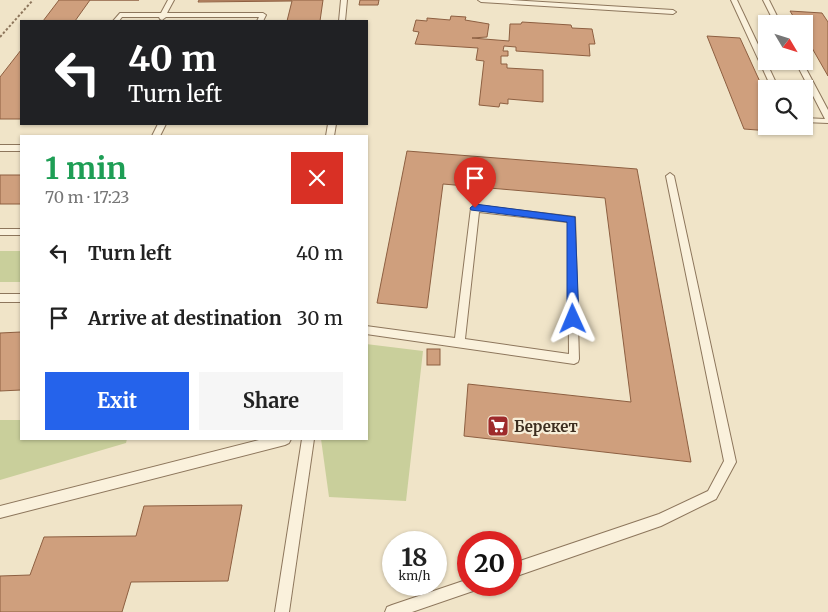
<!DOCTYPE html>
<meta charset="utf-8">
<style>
:root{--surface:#fff;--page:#f6f6f6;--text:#222;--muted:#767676;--accent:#2563eb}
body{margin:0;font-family:Merriweather,serif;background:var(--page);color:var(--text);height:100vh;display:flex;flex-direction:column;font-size:19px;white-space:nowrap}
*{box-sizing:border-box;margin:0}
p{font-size:16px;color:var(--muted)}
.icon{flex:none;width:28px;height:28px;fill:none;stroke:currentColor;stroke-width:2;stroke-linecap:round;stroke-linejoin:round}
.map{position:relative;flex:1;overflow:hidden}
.side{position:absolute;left:20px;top:135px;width:348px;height:305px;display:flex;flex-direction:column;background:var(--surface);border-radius:0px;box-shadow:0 1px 4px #0004}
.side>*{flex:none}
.banner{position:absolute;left:20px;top:20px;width:348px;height:105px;border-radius:0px;box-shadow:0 1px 4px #0004;background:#202124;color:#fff;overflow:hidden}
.needle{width:32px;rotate:128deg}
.tools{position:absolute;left:758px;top:15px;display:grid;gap:10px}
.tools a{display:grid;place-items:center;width:55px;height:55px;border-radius:0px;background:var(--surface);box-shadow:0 1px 4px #0004;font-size:25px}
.speed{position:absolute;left:382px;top:531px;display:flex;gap:10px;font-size:25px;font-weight:700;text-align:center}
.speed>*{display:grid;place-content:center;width:65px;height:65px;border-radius:50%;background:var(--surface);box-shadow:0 1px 4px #0004;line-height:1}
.speed small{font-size:12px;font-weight:400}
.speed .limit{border:8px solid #d22;background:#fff;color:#111}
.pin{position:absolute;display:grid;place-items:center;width:42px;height:42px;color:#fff;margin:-51px -21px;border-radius:50% 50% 50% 0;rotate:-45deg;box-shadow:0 0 5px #0007}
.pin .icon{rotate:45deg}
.me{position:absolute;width:55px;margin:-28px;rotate:359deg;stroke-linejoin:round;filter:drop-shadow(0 0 4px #0008)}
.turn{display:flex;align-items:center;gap:18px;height:105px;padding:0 25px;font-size:22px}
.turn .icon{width:65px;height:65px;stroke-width:2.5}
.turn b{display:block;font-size:35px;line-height:42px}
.round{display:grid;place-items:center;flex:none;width:52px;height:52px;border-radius:0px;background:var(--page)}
.overview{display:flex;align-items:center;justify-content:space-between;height:85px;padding:0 25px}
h1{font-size:30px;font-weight:700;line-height:38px;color:#1e9e55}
.action{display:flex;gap:10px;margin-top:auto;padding:10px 25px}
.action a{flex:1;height:58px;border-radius:0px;background:var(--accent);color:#fff;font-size:20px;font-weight:700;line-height:58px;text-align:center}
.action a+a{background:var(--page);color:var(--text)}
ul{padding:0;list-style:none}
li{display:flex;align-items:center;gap:15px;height:65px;padding:0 25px}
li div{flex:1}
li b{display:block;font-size:19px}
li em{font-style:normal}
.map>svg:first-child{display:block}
.green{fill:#c9cf9b}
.building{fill:#cf9f7d;stroke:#8d5f41}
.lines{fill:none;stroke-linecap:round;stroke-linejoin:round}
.lane-casing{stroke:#8d765c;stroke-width:2}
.path{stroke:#8d765c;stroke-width:2;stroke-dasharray:2.5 2;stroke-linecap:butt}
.lane{fill:#faf1dc;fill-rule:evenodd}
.route{fill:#2563eb;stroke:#184099}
.labels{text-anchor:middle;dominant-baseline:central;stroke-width:4.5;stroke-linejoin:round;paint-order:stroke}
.poi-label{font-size:15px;font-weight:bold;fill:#3d2e20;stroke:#f7eed8;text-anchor:start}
</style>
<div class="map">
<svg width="828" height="612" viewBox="0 0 828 612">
<rect width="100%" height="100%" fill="#f0e4c8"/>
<g class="green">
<rect x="0" y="251" width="21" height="31"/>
<polygon points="366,344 423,351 406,501 329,497 321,439 366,439"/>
<polygon points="0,420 21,420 21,439 127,439 126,443 0,480"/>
</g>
<g class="building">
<polygon points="59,0 139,0 90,0 75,21 43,21"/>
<polygon points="199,0 323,0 320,21 287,21 292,1 198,2"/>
<polygon points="360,0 379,0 378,5 359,5"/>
<polygon points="790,11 822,13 828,22 828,76 804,34 804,24 798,24"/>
<polygon points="451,16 466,17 465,20 489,24 487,37 472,38 509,41 510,24 521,24 522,22 571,25 572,28 592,29 595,44 589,44 590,56 516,51 516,47 504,46 503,51 508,51 508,56 501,56 501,64 507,64 507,68 543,70 543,102 508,99 508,104 500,103 499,107 479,105 484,61 476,60 478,48 415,44 419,32 413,31 416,20 427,21 427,18 450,20"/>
<polygon points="707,36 740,38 766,95 766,126 781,126 783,132 744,129"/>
<polygon points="21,50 21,119 0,119 0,77"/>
<polygon points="407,151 637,169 691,462 464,436 468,384 631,402 605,198 443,184 427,308 377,303"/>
<rect x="0" y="175" width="21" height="29"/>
<polygon points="21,332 21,390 0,391 0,333"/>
<rect x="427" y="349" width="13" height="16"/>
<polygon points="242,505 228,581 131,582 122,612 0,612 0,576 30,575 44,537 136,536 144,506"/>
</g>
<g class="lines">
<g class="lane-casing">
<g id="lane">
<polygon points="168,0 174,0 167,13 263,13 266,15 263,21 257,21 259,17 166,17 162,20 160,19 159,17 122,17 119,21 113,21 120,13 161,13"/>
<polygon points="341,0 347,0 345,21 339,21"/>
<polygon points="478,0 510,0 673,10 676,12 673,14 481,2"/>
<polygon points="731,0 737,0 779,89 772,89"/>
<polygon points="763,0 769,0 781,24 775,24"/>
<polygon points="795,61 802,61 828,110 828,123 804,122 804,118 825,119"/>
<polygon points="158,124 166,124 160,136 152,136"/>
<polygon points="328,124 336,124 334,136 326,136"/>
<rect x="0" y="145" width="21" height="6"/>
<polygon points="670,173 674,176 736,462 716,499 661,526 511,578 511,564 659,514 708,491 724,461 666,176"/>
<path d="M475 205 575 217 579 359 578 362 574 364 366 334V326L455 338 471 208ZM479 212 568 222 569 354 465 339Z"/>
<rect x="0" y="229" width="21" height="6"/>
<rect x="0" y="294" width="21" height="8"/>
<polygon points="263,439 291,439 289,443 285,445 0,518 0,506"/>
<polygon points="302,439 314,439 289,612 275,612"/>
<polygon points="469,579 469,585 478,585 476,590 412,612 385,612 387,607 392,605"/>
</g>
</g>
<polyline class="path" points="0,37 33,0"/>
<use href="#lane" class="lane"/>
</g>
<polygon class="route" points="475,204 575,217 579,319 577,323 569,323 567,319 567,222 471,210 470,208"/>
<defs>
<g id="supermarket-square" transform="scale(1.125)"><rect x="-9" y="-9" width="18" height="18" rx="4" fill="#9e2a2b" stroke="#f7eed8"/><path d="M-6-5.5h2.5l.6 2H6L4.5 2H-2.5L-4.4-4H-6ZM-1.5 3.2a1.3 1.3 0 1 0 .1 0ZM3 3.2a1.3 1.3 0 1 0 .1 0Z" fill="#fff"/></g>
</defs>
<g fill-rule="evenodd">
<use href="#supermarket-square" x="498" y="426"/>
</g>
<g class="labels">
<g class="poi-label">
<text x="514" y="426">Берекет</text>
</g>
</g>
</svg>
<div class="tools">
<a><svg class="needle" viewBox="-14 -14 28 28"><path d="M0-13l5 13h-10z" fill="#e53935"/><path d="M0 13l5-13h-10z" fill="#767676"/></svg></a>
<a><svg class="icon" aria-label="search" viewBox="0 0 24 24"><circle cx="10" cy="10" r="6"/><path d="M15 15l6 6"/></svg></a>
</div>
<div class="speed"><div>18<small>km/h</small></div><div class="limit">20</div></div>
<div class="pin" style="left:475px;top:208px;background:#d93025"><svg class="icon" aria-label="arrive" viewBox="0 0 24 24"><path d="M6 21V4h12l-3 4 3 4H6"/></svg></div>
<svg class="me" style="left:573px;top:319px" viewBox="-20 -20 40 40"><path d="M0-17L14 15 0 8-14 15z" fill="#2563eb" stroke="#fff" stroke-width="4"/></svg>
<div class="banner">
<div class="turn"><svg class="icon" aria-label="left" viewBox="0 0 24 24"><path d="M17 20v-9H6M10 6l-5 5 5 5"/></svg><div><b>40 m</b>Turn left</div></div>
</div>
<section class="side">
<div class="overview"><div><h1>1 min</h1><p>70 m · 17:23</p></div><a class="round" style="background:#d93025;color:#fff"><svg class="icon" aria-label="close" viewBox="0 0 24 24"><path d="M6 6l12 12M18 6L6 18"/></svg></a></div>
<ul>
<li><svg class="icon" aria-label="left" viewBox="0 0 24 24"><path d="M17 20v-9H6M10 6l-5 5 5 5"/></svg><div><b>Turn left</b></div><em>40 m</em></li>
<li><svg class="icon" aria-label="arrive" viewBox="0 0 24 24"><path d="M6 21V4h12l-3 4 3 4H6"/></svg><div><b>Arrive at destination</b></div><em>30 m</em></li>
</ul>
<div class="action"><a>Exit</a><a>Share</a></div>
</section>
</div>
